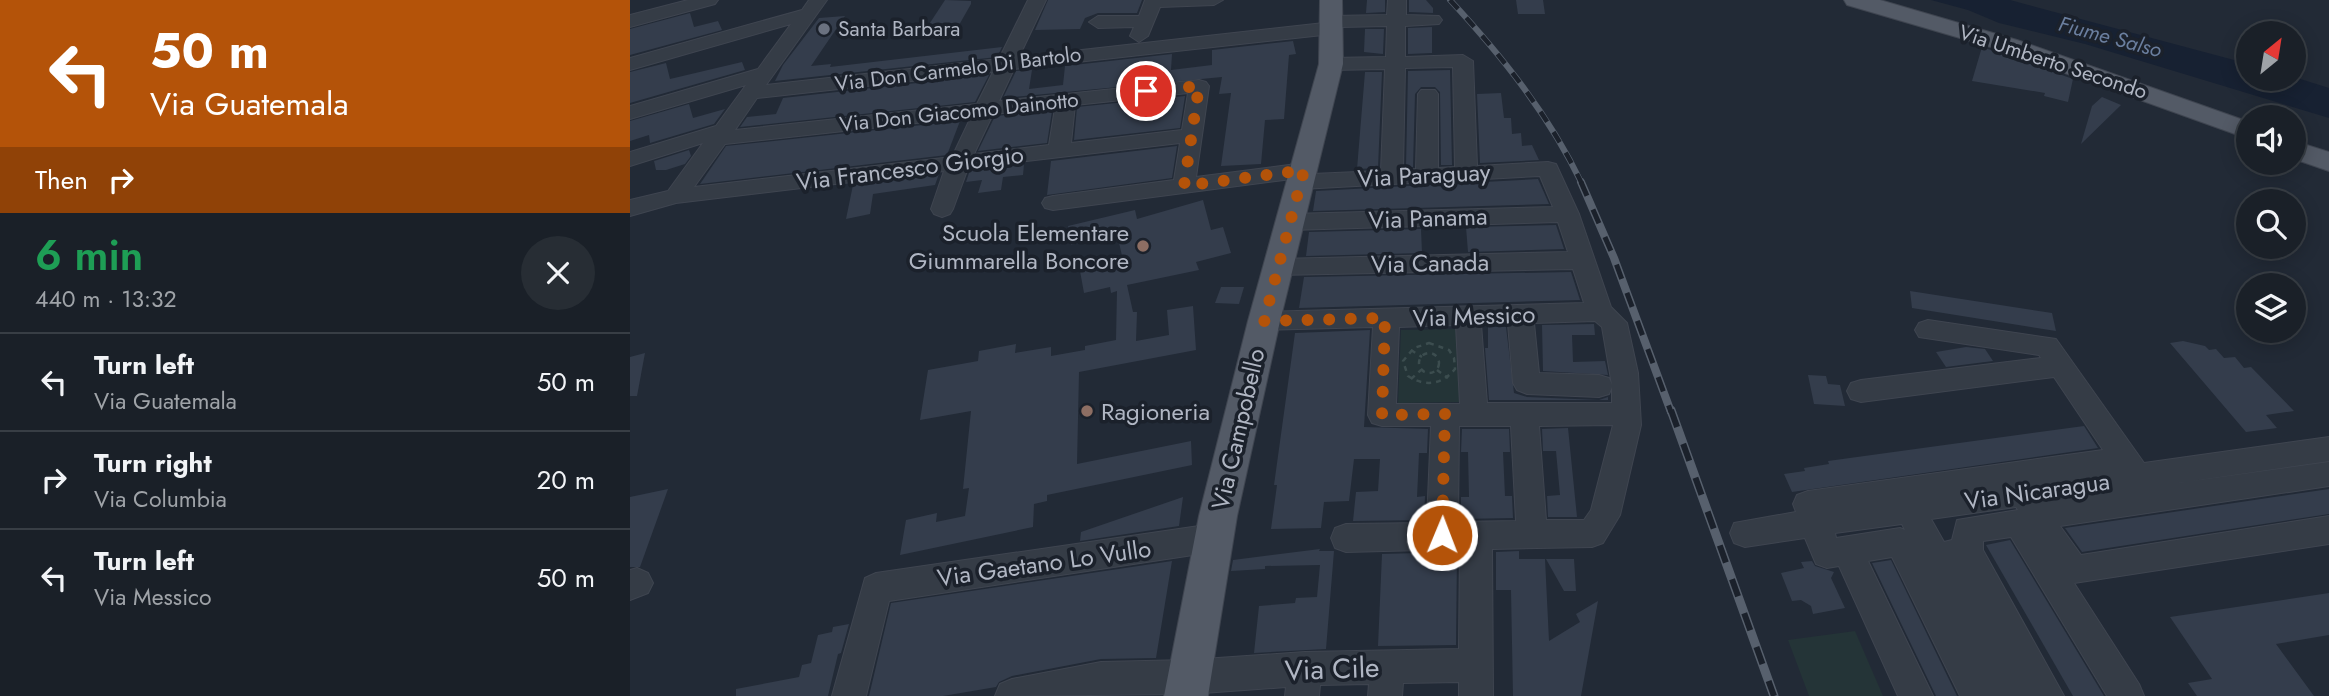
<!DOCTYPE html>
<meta charset="utf-8">
<style>
:root{--surface:#1a2028;--page:#272d34;--text:#f1f3f6;--muted:#9fa3a8;--line:#383e45}
body{margin:0;font-family:Jost,sans-serif;background:var(--page);color:var(--text);height:100vh;display:flex;flex-direction:column;font-size:26px;white-space:nowrap}
*{box-sizing:border-box;margin:0}
p{font-size:23px;color:var(--muted)}
.icon{flex:none;width:38px;height:38px;fill:none;stroke:currentColor;stroke-width:2;stroke-linecap:round;stroke-linejoin:round}
.map{position:relative;flex:1;overflow:hidden}
.sheet{display:flex;flex-direction:column;background:var(--surface);width:630px}
.sheet>*{flex:none}
.banner{background:#b45309;color:#fff;overflow:hidden}
.needle{width:46px;rotate:30deg}
.controls{position:absolute;left:1606px;top:21px;display:grid;gap:14px}
.controls a{display:grid;place-items:center;width:70px;height:70px;border-radius:50%;background:var(--surface);box-shadow:0 4px 18px #0003,0 0 0 2px var(--line);font-size:35px}
.pin{position:absolute;display:grid;place-items:center;width:60px;height:60px;color:#fff;margin:-30px;border:4px solid #fff;border-radius:50%;box-shadow:0 2px 7px #0007}
.me{position:absolute;width:77px;margin:-38px;rotate:1deg;stroke-linejoin:round;filter:drop-shadow(0 0 5px #0008)}
.turn{display:flex;align-items:center;gap:24px;height:147px;padding:0 35px;font-size:32px}
.turn .icon{width:91px;height:91px;stroke-width:2.5}
.turn b{display:block;font-size:49px;line-height:60px}
.then{display:flex;align-items:center;height:66px;padding:0 35px;background:#0003;gap:14px;font-size:26px}
.round{display:grid;place-items:center;flex:none;width:74px;height:74px;border-radius:37px;background:var(--page)}
.overview{display:flex;align-items:center;justify-content:space-between;height:119px;padding:0 35px}
h1{font-size:42px;font-weight:600;line-height:52px;color:#1e9e55}
ul{padding:0;list-style:none}
li{display:flex;align-items:center;gap:21px;height:98px;padding:0 35px;border-top:2px solid var(--line)}
li div{flex:1}
li b{display:block;font-size:26px}
li em{font-style:normal}
main{display:flex;flex:1;min-height:0}
.map>svg:first-child{display:block}
.green{fill:#243437}
.water{fill:#172132}
.building{fill:#343d4c}
.lines{fill:none;stroke-linecap:round;stroke-linejoin:round}
.minor-casing{stroke:#3f4550;stroke-width:2}
.major-casing{stroke:#3f4550;stroke-width:2}
.path{stroke:#3c4d4f;stroke-width:2.5;stroke-dasharray:5 5;stroke-linecap:butt}
.minor{fill:#353c46;fill-rule:evenodd}
.major{fill:#535a66;fill-rule:evenodd}
.rail-far2-casing{stroke:#57606d;stroke-width:6}
.rail-far1-casing{stroke:#57606d;stroke-width:8}
.rail-casing{stroke:#57606d;stroke-width:9}
.rail-far2{stroke:#1b212b;stroke-width:4.5;stroke-dasharray:12;stroke-linecap:butt}
.rail-far1{stroke:#1b212b;stroke-width:5;stroke-dasharray:15;stroke-linecap:butt}
.rail{stroke:#1b212b;stroke-width:6;stroke-dasharray:18;stroke-linecap:butt}
.route{stroke:#b45309;stroke-width:12;stroke-dasharray:0 21.6}
.worship-dot{fill:#6b7280;stroke:#1b212b;stroke-width:2.5}
.education-dot{fill:#8d6e63;stroke:#1b212b;stroke-width:2.5}
.labels{text-anchor:middle;dominant-baseline:central;stroke-width:7;stroke-linejoin:round;paint-order:stroke}
.far-poi-label{font-size:21px;fill:#b0b6c3;stroke:#1b212b;text-anchor:start}
.far-water-label{font-size:21px;font-style:italic;fill:#6b7f9f;stroke:#1b212b}
.far-street-label{font-size:21px;fill:#b0b6c3;stroke:#1b212b}
.street-label{font-size:24px;fill:#b0b6c3;stroke:#1b212b}
.poi-label{font-size:24px;fill:#b0b6c3;stroke:#1b212b;text-anchor:end}
.near-street-label{font-size:28px;fill:#b0b6c3;stroke:#1b212b}
</style>
<main>
<section class="sheet">
<div class="banner">
<div class="turn"><svg class="icon" aria-label="left" viewBox="0 0 24 24"><path d="M17 20v-9H6M10 6l-5 5 5 5"/></svg><div><b>50 m</b>Via Guatemala</div></div>
<div class="then">Then<svg class="icon" aria-label="right" viewBox="0 0 24 24"><path d="M7 20v-9h11M14 6l5 5-5 5"/></svg></div>
</div>
<div class="overview"><div><h1>6 min</h1><p>440 m · 13:32</p></div><a class="round"><svg class="icon" aria-label="close" viewBox="0 0 24 24"><path d="M6 6l12 12M18 6L6 18"/></svg></a></div>
<ul>
<li><svg class="icon" aria-label="left" viewBox="0 0 24 24"><path d="M17 20v-9H6M10 6l-5 5 5 5"/></svg><div><b>Turn left</b><p>Via Guatemala</p></div><em>50 m</em></li>
<li><svg class="icon" aria-label="right" viewBox="0 0 24 24"><path d="M7 20v-9h11M14 6l5 5-5 5"/></svg><div><b>Turn right</b><p>Via Columbia</p></div><em>20 m</em></li>
<li><svg class="icon" aria-label="left" viewBox="0 0 24 24"><path d="M17 20v-9H6M10 6l-5 5 5 5"/></svg><div><b>Turn left</b><p>Via Messico</p></div><em>50 m</em></li>
</ul>
</section>
<div class="map">
<svg width="1699" height="696" viewBox="0 0 1699 696">
<rect width="100%" height="100%" fill="#222a36"/>
<g class="green">
<polygon points="830,329 831,402 768,403 771,330"/>
<polygon points="1225,631 1253,696 1179,696 1158,640"/>
</g>
<polygon class="water" points="1301,0 1380,0 1619,64 1619,79 1664,77 1699,88 1699,118 1455,44 1369,23 1338,10"/>
<g class="building">
<polygon points="315,0 341,1 341,4 325,32 294,32"/>
<polygon points="418,0 512,0 507,13 468,13 455,18 450,29 405,30"/>
<polygon points="737,0 755,0 755,12 736,13"/>
<polygon points="779,0 796,0 803,8 803,13 779,12"/>
<polygon points="886,0 913,0 915,14 888,14"/>
<polygon points="60,13 64,27 88,21 92,30 0,55 0,29"/>
<polygon points="215,16 181,66 201,64 200,67 372,47 367,57 145,81 153,65 189,18"/>
<polygon points="802,27 802,53 778,54 778,28"/>
<polygon points="735,29 754,29 753,54 734,52"/>
<polygon points="663,41 666,54 659,55 654,119 635,120 631,164 591,166 601,93 589,94 592,77 373,98 386,71 402,70 399,89 433,85 435,66 542,54 541,70 582,65 582,50"/>
<polygon points="1352,47 1443,79 1438,102 1414,96 1415,93 1342,81"/>
<polygon points="112,62 115,70 0,103 0,72 36,63 40,79"/>
<polygon points="820,70 822,165 811,165 810,92 805,87 791,87 785,94 783,167 776,167 778,71"/>
<polygon points="735,72 752,72 748,168 727,169"/>
<polygon points="359,75 345,102 110,127 117,117 146,114 153,98"/>
<polygon points="871,93 874,118 881,118 882,134 891,133 892,146 902,145 909,160 850,163 847,94"/>
<polygon points="555,96 550,128 444,140 447,107"/>
<polygon points="1472,97 1491,105 1451,144 1462,106"/>
<polygon points="59,104 63,118 95,109 84,124 20,143 19,135 0,141 0,121"/>
<polygon points="422,111 417,143 348,151 365,116"/>
<polygon points="330,121 317,155 70,184 96,146"/>
<polygon points="547,146 542,178 417,195 421,161"/>
<polygon points="59,150 61,156 55,164 36,170 26,170 24,161"/>
<polygon points="394,164 393,175 373,177 371,190 348,193 352,180 336,182 340,170"/>
<polygon points="309,174 305,185 243,194 240,214 216,219 223,185"/>
<polygon points="908,179 919,204 683,211 686,191"/>
<polygon points="573,200 581,230 593,227 601,253 566,262 569,270 497,285 503,312 507,312 506,341 539,335 537,310 563,306 566,350 449,372 447,464 561,441 562,465 417,495 417,501 404,504 403,527 270,555 276,520 307,513 306,522 335,516 339,488 333,489 341,411 290,420 298,370 348,361 349,351 386,344 385,353 421,347 421,356 455,350 455,346 486,340 487,291 481,293 480,287 454,293 450,271 493,260 487,234 441,245 438,226 505,210 507,219"/>
<polygon points="926,225 934,249 838,252 836,227"/>
<polygon points="791,229 792,253 676,256 679,232"/>
<polygon points="941,272 950,300 669,308 674,277"/>
<polygon points="591,287 614,287 609,304 585,303"/>
<polygon points="1280,291 1422,313 1426,331 1282,308"/>
<polygon points="964,324 965,335 942,335 943,362 975,361 978,375 913,371 912,325"/>
<polygon points="858,327 876,327 884,393 897,397 969,400 978,397 978,400 859,400 855,348 858,348"/>
<polygon points="740,330 734,427 798,429 797,453 789,453 788,476 787,497 795,496 794,520 723,521 726,492 748,491 750,459 724,459 719,501 694,502 691,528 641,529 647,485 644,485 665,333"/>
<polygon points="1553,341 1575,346 1579,350 1586,349 1594,358 1605,357 1614,368 1621,367 1664,411 1636,415 1647,428 1616,432 1540,343"/>
<polygon points="1336,347 1355,349 1363,361 1316,367 1306,352"/>
<polygon points="15,353 7,396 0,396 0,357"/>
<polygon points="1178,375 1196,376 1198,384 1210,385 1215,406 1184,404"/>
<polygon points="1454,426 1468,448 1162,492 1154,474 1175,471 1174,468 1199,464 1198,461"/>
<polygon points="938,428 947,517 918,517 917,496 930,495 926,451 913,451 912,429"/>
<polygon points="832,429 879,429 880,452 873,452 875,496 882,496 883,518 831,519 831,497 839,497 838,452 831,452"/>
<polygon points="38,489 10,567 0,567 0,497"/>
<polygon points="1699,489 1699,514 1452,552 1435,528"/>
<polygon points="553,497 549,526 450,541 451,532"/>
<polygon points="1380,540 1474,696 1443,696 1356,545"/>
<polygon points="690,549 689,551 704,551 696,649 624,653 629,606 665,603 666,598 687,597 690,565 635,566 635,569 601,571 603,560"/>
<polygon points="889,551 889,559 915,559 919,641 950,622 946,614 968,601 951,696 883,696 881,590 866,590 866,552"/>
<polygon points="827,552 826,645 748,646 752,554"/>
<polygon points="916,559 944,559 946,591 934,591"/>
<polygon points="1261,560 1327,696 1306,696 1242,563"/>
<polygon points="542,561 526,658 471,659 382,676 369,682 366,687 313,696 239,696 261,603"/>
<polygon points="1182,561 1185,566 1204,572 1201,578 1215,608 1183,614 1181,606 1171,600 1162,601 1151,573 1174,568 1171,562"/>
<polygon points="1699,593 1699,635 1646,644 1684,696 1567,696 1558,683 1582,679 1540,617"/>
<polygon points="219,624 211,653 208,654 198,696 106,696 106,689 169,677 172,665 181,663 188,635 202,632 203,627"/>
</g>
<g class="lines">
<g class="minor-casing">
<g id="minor">
<polygon points="58,0 88,0 85,4 0,27 0,15"/>
<path d="M179 0H197L136 85 369 59 398 0H416L389 57 694 23 696 18 702 16 757 15 758 0H776V15L809 16 812 20 809 24 775 26V57L833 55 843 61 847 166 918 162 926 164 949 214 981 307 997 323 1008 373 1011 425 990 515 973 543 962 547 862 549 863 696H829V682L773 683 772 696H738L739 684 690 685 689 696H655L656 687 559 694 365 696 370 684 382 679 471 662 559 660 675 652 829 649 830 549 716 552 705 548 701 538 705 528 716 524 797 523 801 426H752L742 423 738 415 743 327 634 330 625 328 621 321 625 314 634 312 954 303 943 269 648 275 639 273 636 267 639 261 648 259 938 252 928 222 660 230 652 227 648 222 652 217 660 214 923 207 910 176 671 189 663 187 660 182 662 179 423 210 415 208 412 203 415 198 423 196 544 180 550 143 338 168 323 209 320 214 312 217 304 214 301 209 314 171 46 203 0 216V200L38 191 73 143 0 166V152L86 126 116 85 0 119V106L128 69 161 24 0 70V58L172 10ZM757 26 756 57 701 58 691 64 701 70 755 69 751 171 682 174 685 170 682 165 674 163 566 177 579 86 576 82 569 80 369 101 384 69 702 34 709 32 711 27ZM823 67 825 167 808 168V94L805 90H791L788 94 786 169 773 170 775 68ZM363 72 347 104 105 130 127 98ZM558 93 552 130 441 143 445 105ZM425 108 419 145 344 154 363 114ZM341 117 322 157 64 187 95 144ZM965 321 972 327 982 385 979 378 969 375 909 373 904 323ZM851 324H878L883 383 887 390 897 394 969 397 979 394 982 387V403H857ZM826 325 830 404H766L769 327ZM983 425 961 510 954 520H916L909 426ZM829 426H881L886 521 828 522Z"/>
<polygon points="515,0 593,0 584,5 530,7 518,36 509,42 500,36 504,27 468,28 459,22 468,16 509,16"/>
<path d="M1298 320 1426 339 1514 463 1699 437V461L1548 483 1699 462V486L1430 526 1451 555 1699 516V544L1444 583 1509 684 1514 696H1477L1381 537 1353 541V550L1434 696H1330L1262 557 1238 561 1303 696H1268L1209 566 1197 568 1186 564 1175 538 1115 547 1104 543 1100 533 1104 523 1166 512 1163 504 1167 495 1178 491 1473 450 1424 377 1231 402 1221 399 1217 391 1221 383 1231 380 1411 358 1409 355 1289 337 1285 330 1289 323ZM1386 507 1388 510 1327 520 1322 540 1314 542 1301 519ZM1272 524 1275 530 1270 528 1206 538 1205 533Z"/>
<polygon points="583,524 594,528 598,538 594,548 583,552 259,601 236,696 202,696 235,578 246,573"/>
<polygon points="7,568 18,573 23,583 18,593 0,600 0,570"/>
</g>
</g>
<g class="major-casing">
<g id="major">
<polygon points="690,0 712,0 713,64 650,321 607,516 578,696 534,696 569,516 618,321 689,64"/>
<polygon points="1214,0 1250,0 1387,40 1619,122 1619,139 1371,50 1217,5"/>
<polygon points="1664,141 1699,152 1699,171 1664,159"/>
</g>
</g>
<g class="path">
<path d="M799 343 819 350 824 358 825 369C812 385 795 387 778 376L773 361 784 348Z"/>
<polyline points="781,350 792,357"/>
<circle cx="799" cy="363" r="10"/>
<polyline points="807,370 818,378"/>
<polyline points="781,379 791,370"/>
</g>
<use href="#minor" class="minor"/>
<use href="#major" class="major"/>
<g class="rail-far2-casing">
<path id="rail-far2" d="M820 0C872 56 919 115 952 184"/>
</g>
<g class="rail-far1-casing">
<polyline id="rail-far1" points="951,182 984,258 1041,412"/>
</g>
<g class="rail-casing">
<polyline id="rail" points="1041,410 1144,696"/>
</g>
<use href="#rail-far2" class="rail-far2"/>
<use href="#rail-far1" class="rail-far1"/>
<use href="#rail" class="rail"/>
</g>
<g class="lines">
<polyline class="route" points="516,91 569,86 554,186 674,170 634,321 755,318 752,415 815,414 812,535"/>
</g>
<circle class="worship-dot" cx="194" cy="29" r="7"/>
<g class="education-dot">
<circle cx="513" cy="246" r="7"/>
<circle cx="457" cy="411" r="7"/>
</g>
<g class="labels">
<g class="far-poi-label">
<text x="208" y="29">Santa Barbara</text>
</g>
<g class="far-water-label">
<text transform="translate(1480 37) rotate(15)">Fiume Salso</text>
</g>
<g class="far-street-label">
<text transform="translate(1423 62) rotate(18)">Via Umberto Secondo</text>
<text transform="translate(328 69) rotate(-7)">Via Don Carmelo Di Bartolo</text>
<text transform="translate(329 112) rotate(-6)">Via Don Giacomo Dainotto</text>
</g>
<g class="street-label">
<text transform="translate(280 168) rotate(-7)">Via Francesco Giorgio</text>
<text transform="translate(794 175) rotate(-3)">Via Paraguay</text>
<text transform="translate(798 218) rotate(-2)">Via Panama</text>
<text transform="translate(800 263) rotate(-1)">Via Canada</text>
<text transform="translate(844 316) rotate(-2)">Via Messico</text>
<text transform="translate(608 429) rotate(-77)">Via Campobello</text>
<text transform="translate(1407 491) rotate(-8)">Via Nicaragua</text>
<text transform="translate(414 563) rotate(-8)">Via Gaetano Lo Vullo</text>
</g>
<g class="poi-label">
<text x="499" y="232">Scuola Elementare<tspan x="499" dy="28">Giummarella Boncore</tspan></text>
<text x="471" y="411" text-anchor="start">Ragioneria</text>
</g>
<g class="near-street-label">
<text transform="translate(702 669) rotate(-2)">Via Cile</text>
</g>
</g>
</svg>
<div class="controls">
<a><svg class="needle" viewBox="-14 -14 28 28"><path d="M0-13l5 13h-10z" fill="#e53935"/><path d="M0 13l5-13h-10z" fill="#9fa3a8"/></svg></a>
<a><svg class="icon" aria-label="sound" viewBox="0 0 24 24"><path d="M4 9h4l5-4v14l-5-4H4zM17 9q2 3 0 6"/></svg></a>
<a><svg class="icon" aria-label="search" viewBox="0 0 24 24"><circle cx="10" cy="10" r="6"/><path d="M15 15l6 6"/></svg></a>
<a><svg class="icon" aria-label="layers" viewBox="0 0 24 24"><path d="M12 4l9 5-9 5-9-5zM3 14l9 5 9-5"/></svg></a>
</div>
<div class="pin" style="left:516px;top:91px;background:#d93025"><svg class="icon" aria-label="arrive" viewBox="0 0 24 24"><path d="M6 21V4h12l-3 4 3 4H6"/></svg></div>
<svg class="me" style="left:812px;top:535px" viewBox="-20 -20 40 40"><circle r="17" fill="#b45309" stroke="#fff" stroke-width="3"/><path d="M0-11L8 9 0 5-8 9z" fill="#fff"/></svg>
</div>
</main>
